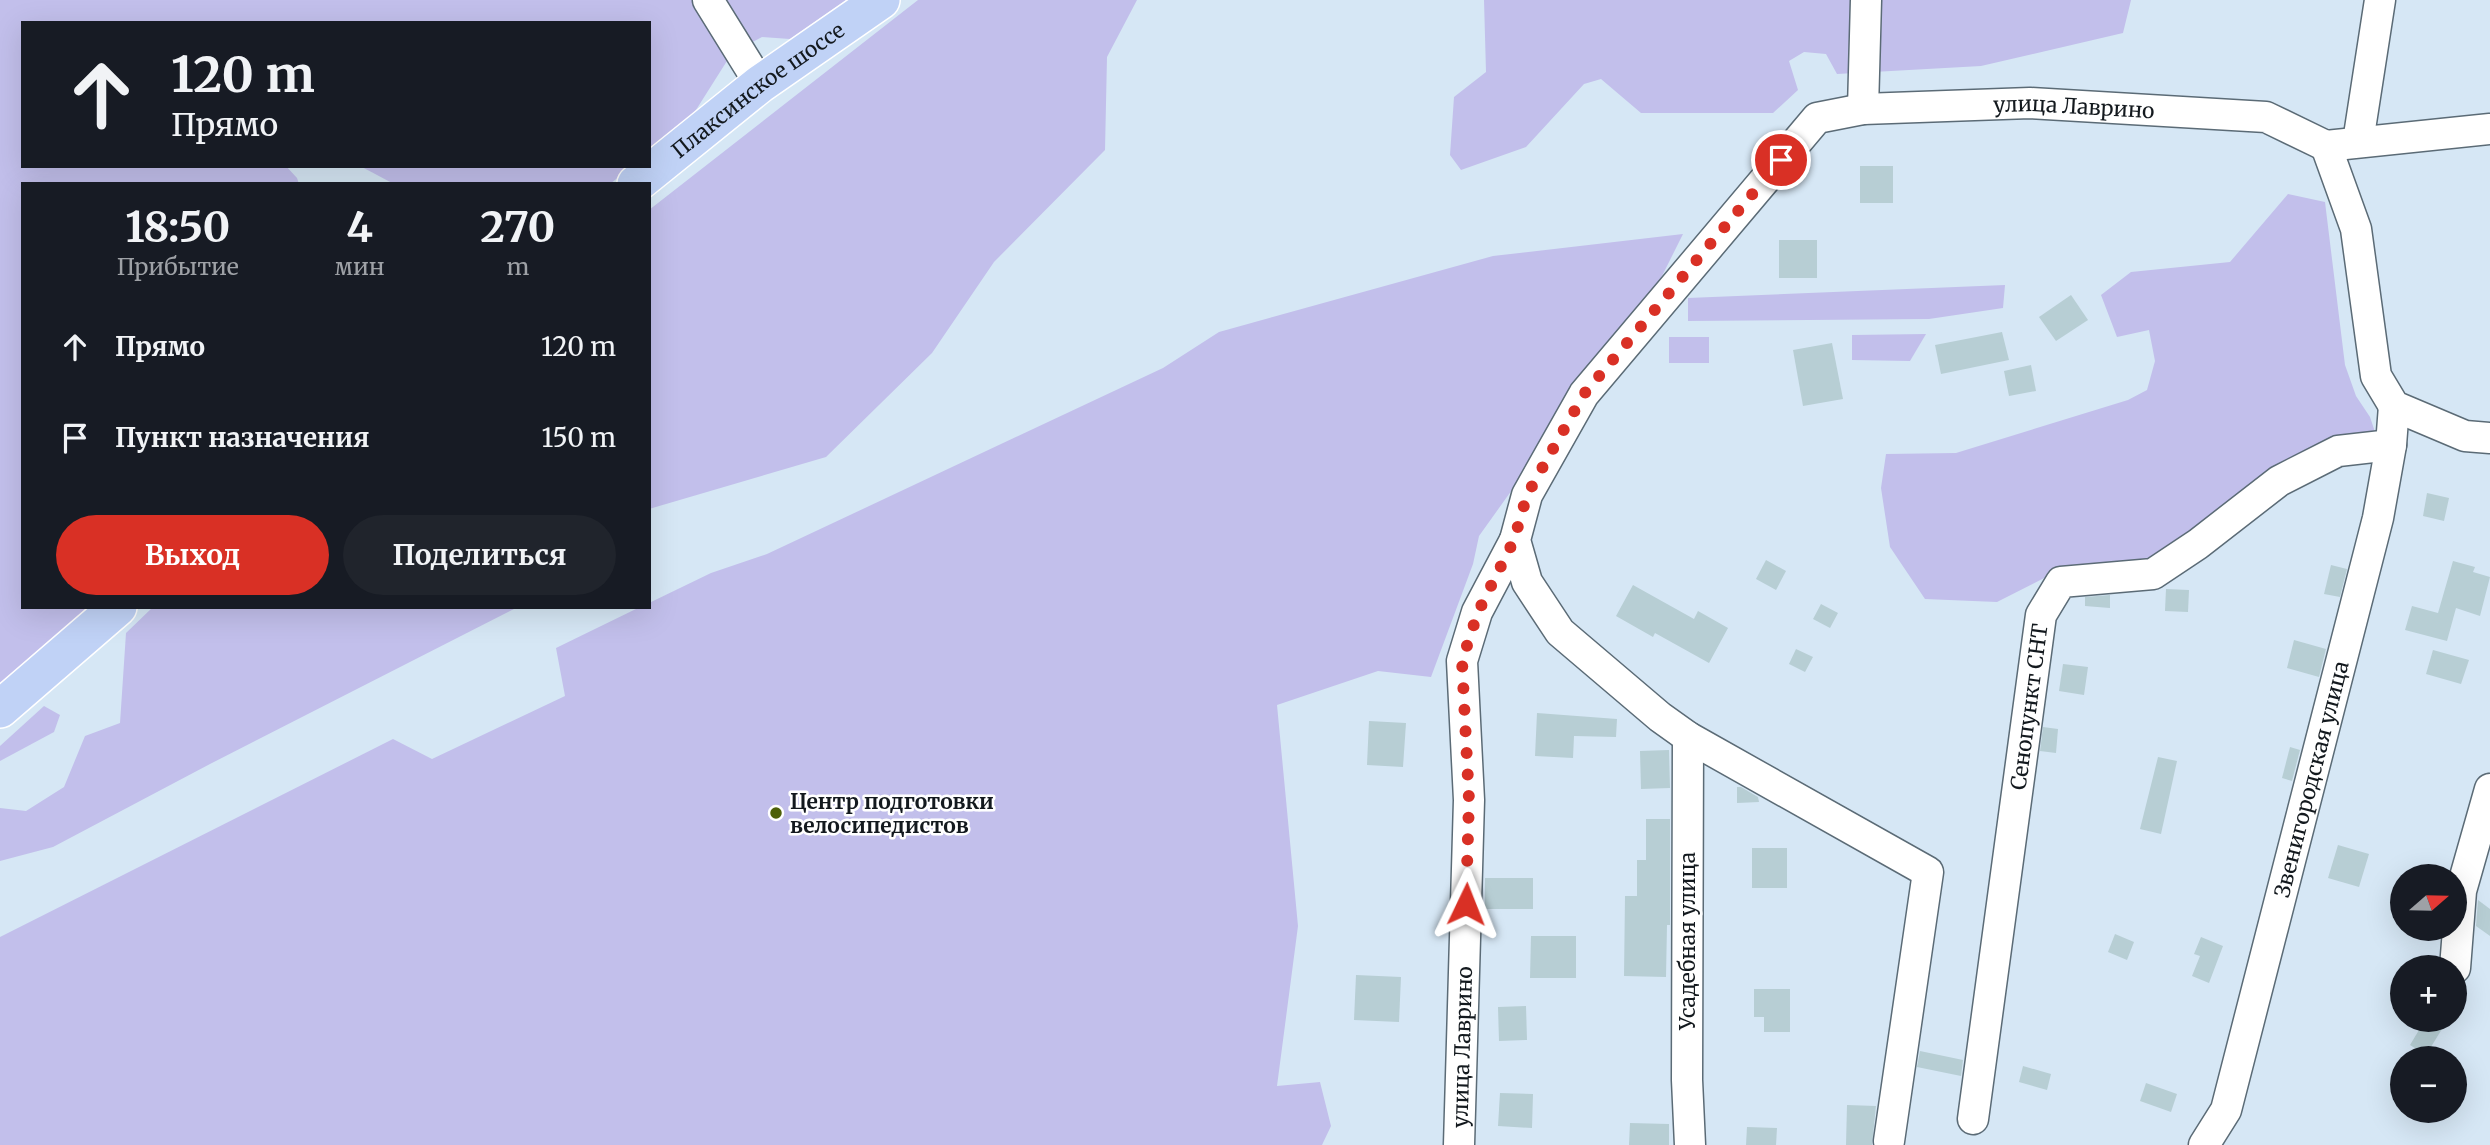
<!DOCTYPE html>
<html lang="ru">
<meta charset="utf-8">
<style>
:root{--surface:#171b24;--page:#20242c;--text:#f1f3f6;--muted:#9ea1a6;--accent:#d93025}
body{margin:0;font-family:Merriweather,serif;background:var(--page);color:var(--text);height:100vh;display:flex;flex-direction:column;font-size:26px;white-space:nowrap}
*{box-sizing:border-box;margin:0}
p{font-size:23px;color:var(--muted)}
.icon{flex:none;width:38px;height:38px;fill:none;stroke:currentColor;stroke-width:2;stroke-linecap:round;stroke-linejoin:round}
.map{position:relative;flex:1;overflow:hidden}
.drawer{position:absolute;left:21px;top:182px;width:630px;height:427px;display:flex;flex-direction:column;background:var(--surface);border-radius:0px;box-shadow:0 7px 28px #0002}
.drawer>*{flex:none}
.hud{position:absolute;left:21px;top:21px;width:630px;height:147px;border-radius:0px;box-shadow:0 7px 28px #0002;background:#171b24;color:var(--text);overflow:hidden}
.needle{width:46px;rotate:70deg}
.tools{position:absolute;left:2390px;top:864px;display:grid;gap:14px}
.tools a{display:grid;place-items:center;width:77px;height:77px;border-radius:50%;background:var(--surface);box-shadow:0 7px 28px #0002;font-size:35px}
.pin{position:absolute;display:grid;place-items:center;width:60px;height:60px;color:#fff;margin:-30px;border:4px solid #fff;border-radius:50%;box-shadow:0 2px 7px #0007}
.me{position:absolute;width:77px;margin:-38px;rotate:2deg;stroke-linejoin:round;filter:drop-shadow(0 0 5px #0008)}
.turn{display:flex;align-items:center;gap:24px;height:147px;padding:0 35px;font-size:32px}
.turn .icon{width:91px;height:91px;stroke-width:2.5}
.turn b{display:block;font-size:49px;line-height:60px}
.eta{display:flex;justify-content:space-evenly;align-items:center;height:119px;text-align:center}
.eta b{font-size:42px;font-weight:700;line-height:49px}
.button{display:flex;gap:14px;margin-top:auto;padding:14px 35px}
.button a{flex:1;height:80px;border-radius:42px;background:var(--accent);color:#fff;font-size:28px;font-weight:700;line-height:80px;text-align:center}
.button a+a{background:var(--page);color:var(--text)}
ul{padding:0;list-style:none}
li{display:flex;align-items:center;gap:21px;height:91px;padding:0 35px}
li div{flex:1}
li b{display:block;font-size:26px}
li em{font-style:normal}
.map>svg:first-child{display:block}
.green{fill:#c2bfeb}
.building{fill:#b7ced4}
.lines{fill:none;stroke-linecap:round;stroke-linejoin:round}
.minor-casing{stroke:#5b6b76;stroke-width:33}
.major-casing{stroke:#fff;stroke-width:40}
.minor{stroke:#fff;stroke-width:30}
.major{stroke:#c0d2f6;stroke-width:37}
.route{stroke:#d93025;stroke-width:12;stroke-dasharray:0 21.6}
.poi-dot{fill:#4d6008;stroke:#fff;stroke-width:2.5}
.labels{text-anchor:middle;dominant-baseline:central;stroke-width:5;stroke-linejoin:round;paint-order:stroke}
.street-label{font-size:21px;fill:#13191e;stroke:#fff}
.poi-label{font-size:21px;font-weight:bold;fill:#13191e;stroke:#fff;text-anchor:start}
</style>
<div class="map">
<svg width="2490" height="1145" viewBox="0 0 2490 1145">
<rect width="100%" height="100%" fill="#d6e7f5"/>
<g class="green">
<polygon points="0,0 846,0 790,39 762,37 732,53 689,121 649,153 649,23 23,23 23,166 286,166 297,178 299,184 23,184 23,607 94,607 0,689"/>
<polygon points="918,0 1137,0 1107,57 1105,150 994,262 932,353 826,457 649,509 649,210"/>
<polygon points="1484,0 2131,0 2123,33 1981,66 1837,74 1826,54 1804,52 1789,61 1798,90 1773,113 1641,113 1601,79 1584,84 1526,147 1461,170 1450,155 1454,97 1486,72"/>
<polygon points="360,166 632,166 610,184 394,184"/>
<polygon points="2288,194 2325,202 2345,365 2356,396 2370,417 2376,435 2152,565 2056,572 1997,602 1925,599 1890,547 1881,488 1886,454 1956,453 2128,400 2147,390 2155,361 2149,330 2117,337 2101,295 2131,272 2230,262"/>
<polygon points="1683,234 1655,290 1479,536 1473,564 1431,677 1378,671 1277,705 1298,926 1277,1086 1320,1082 1331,1126 1322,1145 0,1145 0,937 393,739 432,759 565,696 556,648 640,607 649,607 649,603 711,573 767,554 1163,368 1219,332 1493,256"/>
<polygon points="2005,285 2003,308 1929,319 1688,321 1688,298"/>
<polygon points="1926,334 1910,361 1852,360 1852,335"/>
<rect x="1669" y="337" width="40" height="26"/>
<polygon points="153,607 518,607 210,764 53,847 0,861 0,808 26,811 64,787 85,736 120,723 126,633"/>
<polygon points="44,706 60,715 54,732 0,761 0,746"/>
</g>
<g class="building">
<rect x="1860" y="166" width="33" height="37"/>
<rect x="1779" y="240" width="38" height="38"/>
<polygon points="2071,295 2088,320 2056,341 2039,317"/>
<polygon points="2002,332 2009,360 1941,374 1935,345"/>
<polygon points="1832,343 1843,399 1803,406 1793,350"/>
<polygon points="2031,365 2036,391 2009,396 2004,371"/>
<polygon points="2427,493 2449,498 2444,521 2423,516"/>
<polygon points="1766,560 1786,571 1776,590 1756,579"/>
<polygon points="2453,561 2475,567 2473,572 2490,577 2480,616 2456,608 2447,641 2405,630 2412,606 2438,613"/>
<polygon points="2331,565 2347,569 2340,597 2324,594"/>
<polygon points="1633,585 1694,619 1698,611 1728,628 1709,663 1655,633 1653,637 1616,616"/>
<polygon points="2166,589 2189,590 2188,612 2165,611"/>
<polygon points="2110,595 2110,608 2085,606 2085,597"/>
<polygon points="1821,604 1838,613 1830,628 1813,619"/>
<polygon points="2294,640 2326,649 2319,677 2287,668"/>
<polygon points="1796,649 1813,657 1805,672 1789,664"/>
<polygon points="2433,650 2469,660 2461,684 2426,674"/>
<polygon points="2063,664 2088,667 2084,695 2059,691"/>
<polygon points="1537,713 1617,719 1616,737 1574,736 1573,758 1535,756"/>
<polygon points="1369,721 1406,723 1403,767 1367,765"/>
<polygon points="2043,727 2058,729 2056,753 2040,751"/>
<polygon points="2290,747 2300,750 2292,781 2282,778"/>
<polygon points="1669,750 1670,788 1641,789 1640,751"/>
<polygon points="2158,757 2177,761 2161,834 2140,829"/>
<polygon points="1737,787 1741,787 1758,797 1759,802 1737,803"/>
<polygon points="1646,819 1670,819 1670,925 1667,925 1666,977 1624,976 1625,896 1637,896 1637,860 1646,860"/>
<polygon points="2338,845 2369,854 2359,887 2328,878"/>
<rect x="1752" y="848" width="35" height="40"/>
<rect x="1485" y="878" width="48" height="31"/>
<polygon points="2478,900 2490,909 2490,936 2476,926"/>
<polygon points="2115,934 2134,942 2127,960 2108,952"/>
<polygon points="1531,936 1576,936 1576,978 1530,978"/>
<polygon points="2201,937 2223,946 2209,983 2192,976 2200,956 2194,954"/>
<polygon points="1356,975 1401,977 1399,1022 1354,1020"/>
<polygon points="1754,989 1790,989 1790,1032 1764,1032 1764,1017 1754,1017"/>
<polygon points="1526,1006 1527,1040 1499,1041 1498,1007"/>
<polygon points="2425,1020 2442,1029 2426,1055 2410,1045"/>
<polygon points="1920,1051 1963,1060 1961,1076 1917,1067"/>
<polygon points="2023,1066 2051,1074 2047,1090 2019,1082"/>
<polygon points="2146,1083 2177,1094 2171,1112 2140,1101"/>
<polygon points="1500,1093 1533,1094 1532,1128 1498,1126"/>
<polygon points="1847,1105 1876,1106 1872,1145 1846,1145"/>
<polygon points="1630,1123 1669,1124 1669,1145 1629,1145"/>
<polygon points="1747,1127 1777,1128 1776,1145 1746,1145"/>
</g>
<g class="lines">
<g class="minor-casing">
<g id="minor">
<polyline points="708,0 760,84"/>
<polyline points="1863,109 1866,0"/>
<polyline points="2358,142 2380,0"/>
<polyline points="2326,146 2356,229 2376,376 2394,406 2465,436 2490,438"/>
<polyline points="2326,146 2490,129"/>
<polyline points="1688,737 1687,1080 1690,1145"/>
<polyline points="2455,968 2461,891 2490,789"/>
<path id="s1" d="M1973 1119 2041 615 2061 582 2153 574 2198 544 2279 481 2338 451 2391 445"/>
<path id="s2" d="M1889 1141 1928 872 1688 737 1660 717 1560 632 1527 582 1515 540 1527 495 1584 394 1817 118 1863 109 2030 103 2266 117 2326 146"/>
<path id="s3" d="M1459 1145 1469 800 1462 661 1477 612 1515 540"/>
<path id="s4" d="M2204 1145 2226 1110 2378 518 2391 445 2394 406"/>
</g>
</g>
<g class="major-casing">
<g id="major">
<path id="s5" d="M636 184 760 84 881 0"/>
<polyline points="0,709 118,607"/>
</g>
</g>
<use href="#minor" class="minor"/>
<use href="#major" class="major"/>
</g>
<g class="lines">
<polyline class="route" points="1466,904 1469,800 1462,661 1478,612 1514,540 1527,495 1584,394 1781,160"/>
</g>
<circle class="poi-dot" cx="776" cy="813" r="7"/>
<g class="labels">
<g class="street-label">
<text stroke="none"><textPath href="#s5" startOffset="154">Плаксинское шоссе</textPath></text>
<text stroke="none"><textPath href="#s2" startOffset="1598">улица Лаврино</textPath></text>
<text stroke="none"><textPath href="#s1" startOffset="416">Сенопункт СНТ</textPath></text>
<text stroke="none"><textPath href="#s4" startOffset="383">Звенигородская улица</textPath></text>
<text transform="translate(1687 941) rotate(-90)">Усадебная улица</text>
<text stroke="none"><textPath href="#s3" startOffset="98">улица Лаврино</textPath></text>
</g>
<g class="poi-label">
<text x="790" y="801">Центр подготовки<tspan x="790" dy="24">велосипедистов</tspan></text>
</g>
</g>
</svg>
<div class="tools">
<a><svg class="needle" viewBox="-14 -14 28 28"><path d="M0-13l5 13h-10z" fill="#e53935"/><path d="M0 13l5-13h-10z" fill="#9ea1a6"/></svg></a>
<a>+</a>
<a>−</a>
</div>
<div class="pin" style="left:1781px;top:160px;background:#d93025"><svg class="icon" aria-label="arrive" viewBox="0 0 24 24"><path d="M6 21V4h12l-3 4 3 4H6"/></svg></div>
<svg class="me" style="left:1466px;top:904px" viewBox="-20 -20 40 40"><path d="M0-17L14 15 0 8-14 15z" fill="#d93025" stroke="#fff" stroke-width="4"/></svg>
<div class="hud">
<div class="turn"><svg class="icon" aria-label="ahead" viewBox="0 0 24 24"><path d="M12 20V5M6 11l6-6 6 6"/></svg><div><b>120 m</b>Прямо</div></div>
</div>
<section class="drawer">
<div class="eta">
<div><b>18:50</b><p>Прибытие</p></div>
<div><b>4</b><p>мин</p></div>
<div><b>270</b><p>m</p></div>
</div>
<ul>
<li><svg class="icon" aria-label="ahead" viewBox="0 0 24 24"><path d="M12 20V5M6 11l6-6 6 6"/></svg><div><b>Прямо</b></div><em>120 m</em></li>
<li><svg class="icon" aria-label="arrive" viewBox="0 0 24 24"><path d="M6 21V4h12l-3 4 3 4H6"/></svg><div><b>Пункт назначения</b></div><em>150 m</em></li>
</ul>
<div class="button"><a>Выход</a><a>Поделиться</a></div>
</section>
</div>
